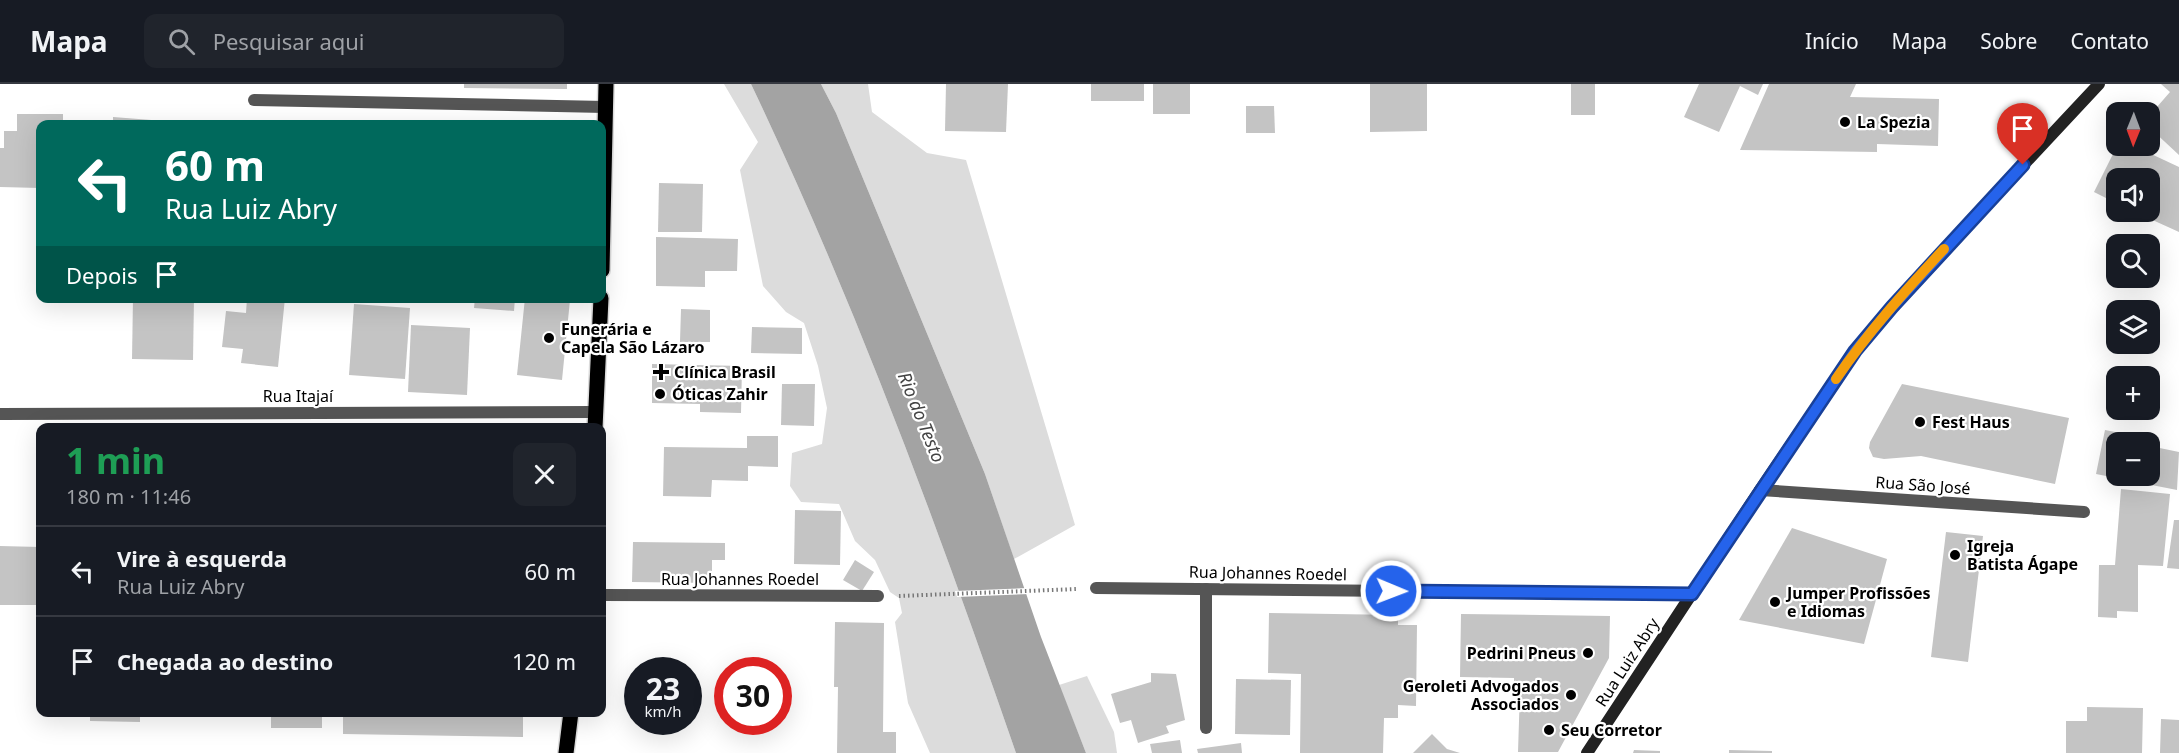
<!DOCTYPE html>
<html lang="pt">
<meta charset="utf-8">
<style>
:root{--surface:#171b24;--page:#20242c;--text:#f1f3f6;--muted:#9ea1a6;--line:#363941}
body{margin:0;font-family:"Noto Sans",sans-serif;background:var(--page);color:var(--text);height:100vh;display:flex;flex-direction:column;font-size:22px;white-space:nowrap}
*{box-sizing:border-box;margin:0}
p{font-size:20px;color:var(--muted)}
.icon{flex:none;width:33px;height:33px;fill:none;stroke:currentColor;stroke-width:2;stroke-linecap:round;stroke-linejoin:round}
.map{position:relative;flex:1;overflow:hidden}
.details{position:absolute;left:36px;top:339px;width:570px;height:294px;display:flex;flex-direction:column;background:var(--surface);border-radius:12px;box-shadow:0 6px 24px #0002}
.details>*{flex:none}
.banner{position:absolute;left:36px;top:36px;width:570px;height:183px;border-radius:12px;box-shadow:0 6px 24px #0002;background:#00695c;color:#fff;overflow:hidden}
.needle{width:39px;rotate:181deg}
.controls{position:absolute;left:2106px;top:18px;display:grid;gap:12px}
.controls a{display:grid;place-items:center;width:54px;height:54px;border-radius:12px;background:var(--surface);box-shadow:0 6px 24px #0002;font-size:30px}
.speed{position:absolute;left:624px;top:573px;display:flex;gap:12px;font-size:30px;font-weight:700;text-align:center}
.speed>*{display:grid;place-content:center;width:78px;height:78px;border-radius:50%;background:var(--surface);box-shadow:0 6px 24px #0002;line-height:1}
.speed small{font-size:15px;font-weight:400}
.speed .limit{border:9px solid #d22;background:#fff;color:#111}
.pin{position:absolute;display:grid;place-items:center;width:51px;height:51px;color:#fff;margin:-62px -26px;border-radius:50% 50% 50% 0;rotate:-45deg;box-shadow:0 0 6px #0007}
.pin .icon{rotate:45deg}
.me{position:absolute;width:66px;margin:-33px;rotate:91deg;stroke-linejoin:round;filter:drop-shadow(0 0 4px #0008)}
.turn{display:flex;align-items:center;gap:21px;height:126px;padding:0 30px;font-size:27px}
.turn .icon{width:78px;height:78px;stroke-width:2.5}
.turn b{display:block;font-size:42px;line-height:51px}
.then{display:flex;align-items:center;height:57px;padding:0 30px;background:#0003;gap:12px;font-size:22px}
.round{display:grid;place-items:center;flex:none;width:63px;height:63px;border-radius:12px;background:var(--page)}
.headline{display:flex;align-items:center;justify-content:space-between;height:102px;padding:0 30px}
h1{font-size:36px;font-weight:700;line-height:45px;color:#1e9e55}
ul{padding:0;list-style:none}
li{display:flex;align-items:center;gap:18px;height:90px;padding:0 30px;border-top:2px solid var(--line)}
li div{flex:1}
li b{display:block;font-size:22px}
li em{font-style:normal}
header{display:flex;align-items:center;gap:36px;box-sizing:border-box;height:84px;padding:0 30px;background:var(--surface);border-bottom:2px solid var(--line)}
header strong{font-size:28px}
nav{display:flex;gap:33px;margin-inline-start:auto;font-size:21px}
.search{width:420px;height:54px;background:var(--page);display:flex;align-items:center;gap:15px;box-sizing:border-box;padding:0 21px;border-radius:12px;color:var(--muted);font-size:22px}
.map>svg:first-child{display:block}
.green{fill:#dcdcdc}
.water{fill:#a3a3a3}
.pier{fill:#fff}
.building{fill:#c4c4c4}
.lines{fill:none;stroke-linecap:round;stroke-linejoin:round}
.primary-casing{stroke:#dbdbdb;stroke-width:18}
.path{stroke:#777;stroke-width:4;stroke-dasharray:1.5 3;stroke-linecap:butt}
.street{stroke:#555;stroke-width:12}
.secondary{stroke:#222;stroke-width:12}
.primary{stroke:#000;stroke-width:15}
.route-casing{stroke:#184099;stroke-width:15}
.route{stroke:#2563eb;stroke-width:10}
.slow{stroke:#f59e0b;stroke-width:10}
.poi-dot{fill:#000;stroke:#fff;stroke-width:2}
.labels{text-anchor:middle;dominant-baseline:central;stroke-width:4.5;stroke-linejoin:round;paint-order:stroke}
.poi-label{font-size:16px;font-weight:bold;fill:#000;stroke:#fff;text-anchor:start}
.street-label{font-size:16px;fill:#000;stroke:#fff}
.water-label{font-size:18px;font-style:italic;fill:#444;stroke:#fff}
</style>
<header>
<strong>Mapa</strong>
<div class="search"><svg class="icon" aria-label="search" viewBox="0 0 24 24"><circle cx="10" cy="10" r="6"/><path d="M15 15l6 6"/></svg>Pesquisar aqui</div>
<nav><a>Início</a><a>Mapa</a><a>Sobre</a><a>Contato</a></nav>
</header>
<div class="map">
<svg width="2179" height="669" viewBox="0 0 2179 669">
<rect width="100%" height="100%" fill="#fff"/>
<g class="green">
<path d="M724 0H751C854 216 938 443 1016 669H930L908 619 895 538 902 529 899 514 890 508 875 476 855 457 839 420 801 418 790 402 792 369 822 360 827 324 818 282 804 239 786 228 763 202 740 86 758 58Z"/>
<polygon points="821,0 868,0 872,28 927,69 966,76 1075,441 1014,475 985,390 836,29"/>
<polygon points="1087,592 1114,648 1117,669 1086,669 1059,601"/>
</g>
<path class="water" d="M751 0H821L836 29 985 390 1041 553 1086 669H1016C938 443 854 216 751 0Z"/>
<polygon class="pier" points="1027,504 1029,510 957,513 955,507"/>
<g class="building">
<polygon points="464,0 567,0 567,5 464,4"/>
<polygon points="946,0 1008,0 1006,48 945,47"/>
<rect x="1091" y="0" width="53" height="17"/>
<rect x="1153" y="0" width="37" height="30"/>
<polygon points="1370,0 1427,0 1427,47 1370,48"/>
<rect x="1571" y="0" width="24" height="31"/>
<polygon points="1699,0 1763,0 1758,11 1740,2 1719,48 1684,33"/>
<polygon points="1769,0 1856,0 1850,13 1939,15 1938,62 1877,60 1877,68 1740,66"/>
<polygon points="2161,0 2179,0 2179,71 2150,44 2150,31 2170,8"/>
<polygon points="1246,22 1274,22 1275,49 1246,49"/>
<polygon points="17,30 63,30 63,40 40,40 40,104 0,103 0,64 4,64 4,47 17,47"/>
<polygon points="113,33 177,38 177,40 113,40"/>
<polygon points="74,36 105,39 104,40 74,40"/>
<polygon points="2117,62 2134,62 2179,83 2179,148 2135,128 2150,128 2150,94 2116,94 2116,119 2094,108"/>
<polygon points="659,99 703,100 702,148 658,148"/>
<polygon points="656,153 738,155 737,187 705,187 705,203 656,202"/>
<polygon points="133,214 194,214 193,276 132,275"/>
<polygon points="247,214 285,214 278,283 241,279 243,265 222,263 226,227 246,229"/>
<polygon points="475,214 515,214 514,227 474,224"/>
<polygon points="525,214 570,216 562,296 517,291"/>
<polygon points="354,220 410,224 405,295 349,291"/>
<polygon points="681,225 710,226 710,258 680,258"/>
<polygon points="411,241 470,244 467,311 408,308"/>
<polygon points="752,243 802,244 802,270 751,269"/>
<polygon points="652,280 742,282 741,329 700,328 700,320 652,319"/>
<polygon points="782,300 815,300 814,342 781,341"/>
<polygon points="1902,300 2069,334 2055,400 1921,372 1884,375 1873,373 1869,364 1870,358"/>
<polygon points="2105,346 2141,353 2140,358 2116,358 2116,392 2150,392 2150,362 2179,368 2177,406 2096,390"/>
<polygon points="747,352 778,352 778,383 748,382 748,397 712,396 711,413 663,412 664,363 747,364"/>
<polygon points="2121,405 2170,410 2163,482 2138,481 2138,528 2117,527 2117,534 2098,533 2099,481 2115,481"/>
<polygon points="795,426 841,427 840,481 794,480"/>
<polygon points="2174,436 2179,436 2179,485 2167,484"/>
<polygon points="1792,444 1887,475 1864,560 1739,536"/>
<polygon points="1946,448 1983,452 1968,578 1931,573"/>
<polygon points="633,458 725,459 725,476 712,476 712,499 632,498"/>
<polygon points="0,462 40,463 40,521 0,521"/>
<polygon points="855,476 874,488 862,507 843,496"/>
<polygon points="1269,529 1398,531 1398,541 1417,541 1416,622 1398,621 1398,634 1384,634 1383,669 1300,669 1301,590 1268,589"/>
<polygon points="1461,530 1610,532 1609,574 1558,668 1518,668 1520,606 1514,605 1514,594 1460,593"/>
<polygon points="835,538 884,539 883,648 896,648 896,669 837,669 838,603 834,603"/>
<polygon points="1151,589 1176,590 1185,636 1166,642 1169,649 1138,659 1131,636 1120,639 1111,610 1151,598"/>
<polygon points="1236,595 1291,596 1290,651 1235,650"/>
<polygon points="2087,623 2143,624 2142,669 2066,669 2066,637 2087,637"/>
<polygon points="90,628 140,628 140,638 90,637"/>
<rect x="271" y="628" width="51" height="16"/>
<polygon points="343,628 523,628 523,653 343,650"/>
<polygon points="2161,635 2179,636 2179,669 2160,669"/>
<polygon points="1432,650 1447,665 1460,669 1413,669"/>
<polygon points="1180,656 1182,669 1152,669 1150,660"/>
<polygon points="1241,659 1242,669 1198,669 1197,665"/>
<polygon points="1634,666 1660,667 1660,669 1633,669"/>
<polygon points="1729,666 1772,667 1772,669 1729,669"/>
</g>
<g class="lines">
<g class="primary-casing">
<g id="primary">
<polyline points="602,186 606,0"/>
<polyline points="595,344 601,214"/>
<polyline points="566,669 571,628"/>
</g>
</g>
<polyline class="path" points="899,512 1077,505"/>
<g class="street">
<polyline points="254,16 605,23"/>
<polyline points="0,330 596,328"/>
<polyline points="1760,406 2084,428"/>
<polyline points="1096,504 1692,510"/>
<polyline points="1206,505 1206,644"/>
<polyline points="602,511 878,512"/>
</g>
<polyline class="secondary" points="1587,669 1760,406 1855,267 1925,186 2099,0"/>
<use href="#primary" class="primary"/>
</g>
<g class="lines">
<g class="route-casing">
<polyline id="route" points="1391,507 1692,510 1855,267 1892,223 2023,81"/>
</g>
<use href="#route" class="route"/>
<path class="slow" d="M1836 295C1868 248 1906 206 1944 165"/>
</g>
<g class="poi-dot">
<circle cx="1845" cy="38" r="6"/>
<circle cx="549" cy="254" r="6"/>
<path d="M658 279h6v6h6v6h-6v6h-6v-6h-6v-6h6z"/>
<circle cx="660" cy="310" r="6"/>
<circle cx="1920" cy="338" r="6"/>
<circle cx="1955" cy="471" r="6"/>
<circle cx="1775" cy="518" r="6"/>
<circle cx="1588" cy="569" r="6"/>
<circle cx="1571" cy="611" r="6"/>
<circle cx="1549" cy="646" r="6"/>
</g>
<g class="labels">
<g class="poi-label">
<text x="1857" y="38">La Spezia</text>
<text x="561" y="245">Funerária e<tspan x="561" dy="18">Capela São Lázaro</tspan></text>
<text x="674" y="288">Clínica Brasil</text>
<text x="672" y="310">Óticas Zahir</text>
<text x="1932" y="338">Fest Haus</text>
<text x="1967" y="462">Igreja<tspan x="1967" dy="18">Batista Ágape</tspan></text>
<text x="1787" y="509">Jumper Profissões<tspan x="1787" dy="18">e Idiomas</tspan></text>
<text x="1576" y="569" text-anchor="end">Pedrini Pneus</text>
<text x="1559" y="602" text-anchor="end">Geroleti Advogados<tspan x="1559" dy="18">Associados</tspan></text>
<text x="1561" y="646">Seu Corretor</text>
</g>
<g class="street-label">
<text x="298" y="312">Rua Itajaí</text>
<text transform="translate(1923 401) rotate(4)">Rua São José</text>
<text transform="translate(1268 489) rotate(1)">Rua Johannes Roedel</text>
<text x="740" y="495">Rua Johannes Roedel</text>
<text transform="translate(1627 578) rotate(-57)">Rua Luiz Abry</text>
</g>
<g class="water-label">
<text transform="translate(922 333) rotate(68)">Rio do Testo</text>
</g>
</g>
</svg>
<div class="controls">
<a><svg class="needle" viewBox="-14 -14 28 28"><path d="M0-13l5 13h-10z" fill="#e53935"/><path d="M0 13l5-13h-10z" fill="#9ea1a6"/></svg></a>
<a><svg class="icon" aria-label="sound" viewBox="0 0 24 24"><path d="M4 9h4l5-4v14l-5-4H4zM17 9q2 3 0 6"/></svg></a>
<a><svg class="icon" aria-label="search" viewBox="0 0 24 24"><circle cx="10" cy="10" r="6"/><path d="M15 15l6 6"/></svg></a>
<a><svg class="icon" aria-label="layers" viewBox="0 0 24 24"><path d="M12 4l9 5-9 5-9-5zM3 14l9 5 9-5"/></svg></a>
<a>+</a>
<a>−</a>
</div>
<div class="speed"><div>23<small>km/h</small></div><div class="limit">30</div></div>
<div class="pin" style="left:2023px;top:81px;background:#d93025"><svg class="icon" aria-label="arrive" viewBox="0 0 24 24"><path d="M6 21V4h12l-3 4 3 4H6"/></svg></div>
<svg class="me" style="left:1391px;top:507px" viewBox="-20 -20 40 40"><circle r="17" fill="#2563eb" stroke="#fff" stroke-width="3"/><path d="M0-11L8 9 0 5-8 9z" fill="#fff"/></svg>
<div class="banner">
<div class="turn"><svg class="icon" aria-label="left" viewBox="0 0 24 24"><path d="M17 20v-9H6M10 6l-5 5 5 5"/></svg><div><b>60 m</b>Rua Luiz Abry</div></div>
<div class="then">Depois<svg class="icon" aria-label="arrive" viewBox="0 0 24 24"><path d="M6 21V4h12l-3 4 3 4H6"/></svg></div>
</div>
<section class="details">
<div class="headline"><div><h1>1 min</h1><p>180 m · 11:46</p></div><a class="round"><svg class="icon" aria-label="close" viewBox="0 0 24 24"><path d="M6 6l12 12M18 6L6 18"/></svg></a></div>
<ul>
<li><svg class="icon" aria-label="left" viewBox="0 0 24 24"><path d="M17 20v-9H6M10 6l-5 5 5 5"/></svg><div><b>Vire à esquerda</b><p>Rua Luiz Abry</p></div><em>60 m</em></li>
<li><svg class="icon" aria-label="arrive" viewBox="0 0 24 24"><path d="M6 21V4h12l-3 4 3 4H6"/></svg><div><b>Chegada ao destino</b></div><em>120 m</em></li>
</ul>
</section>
</div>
